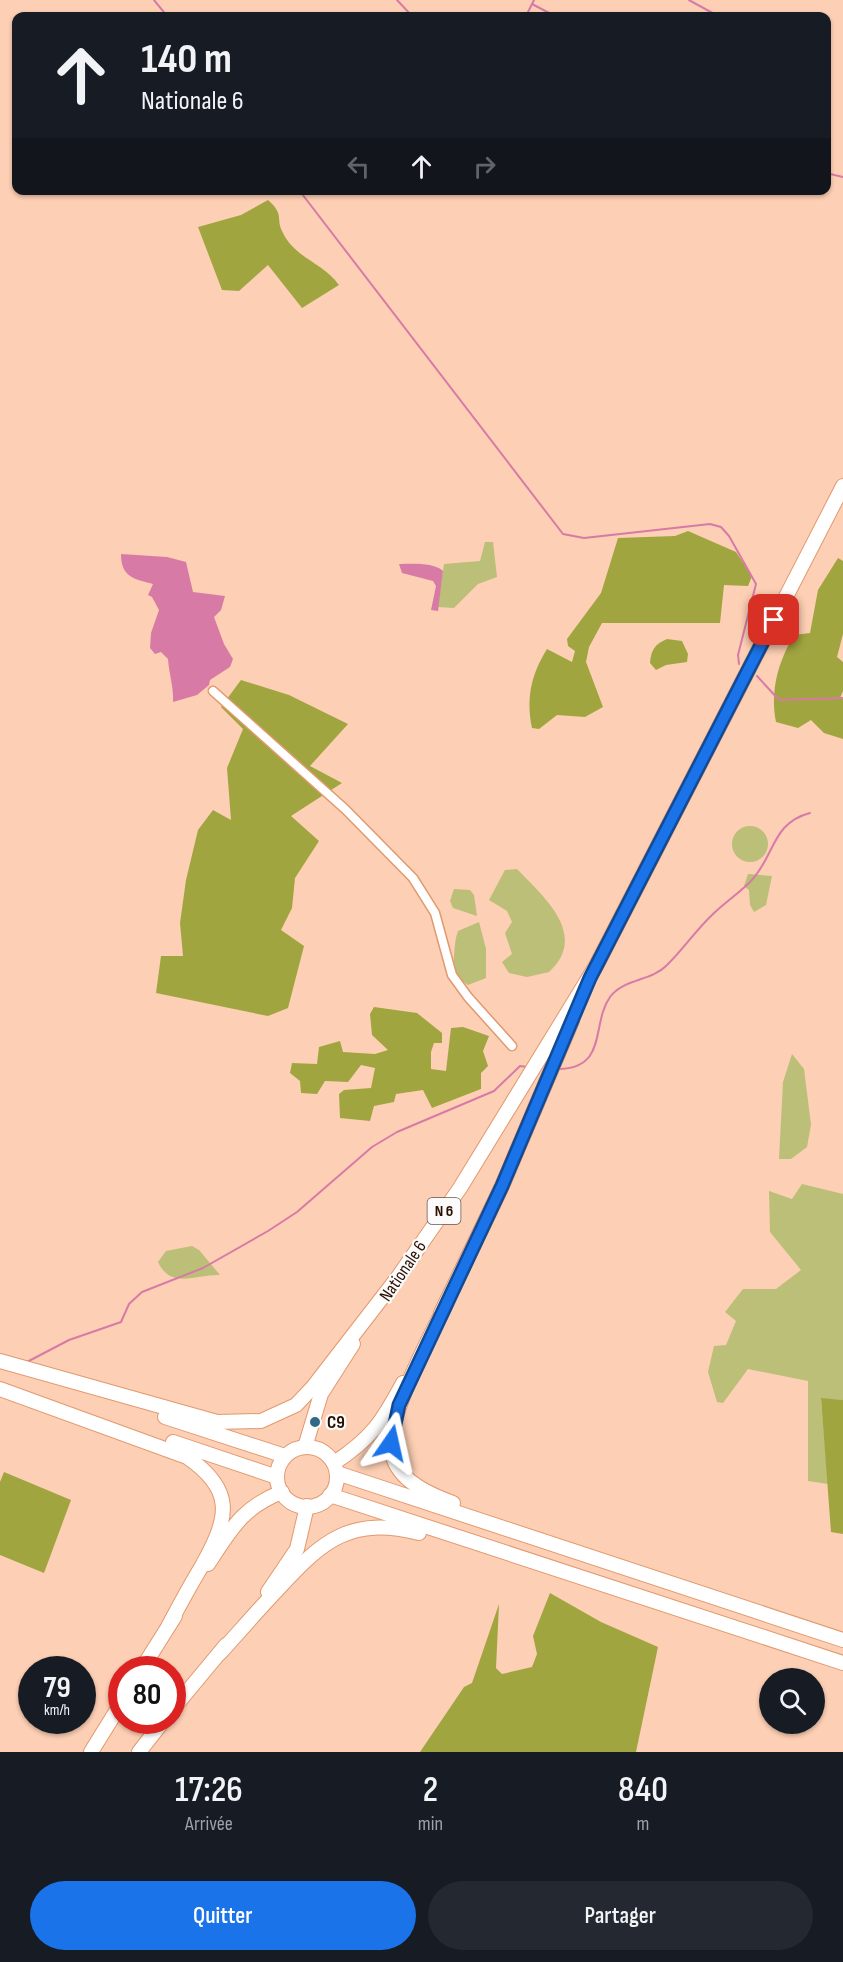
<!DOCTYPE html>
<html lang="fr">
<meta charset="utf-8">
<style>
:root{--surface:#171b24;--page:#242831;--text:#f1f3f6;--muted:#9ea1a6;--accent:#1a73e8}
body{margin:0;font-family:"Sofia Sans Condensed",sans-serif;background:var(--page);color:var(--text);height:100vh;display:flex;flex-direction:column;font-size:22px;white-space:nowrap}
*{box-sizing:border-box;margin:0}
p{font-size:20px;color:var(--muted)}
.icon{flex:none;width:33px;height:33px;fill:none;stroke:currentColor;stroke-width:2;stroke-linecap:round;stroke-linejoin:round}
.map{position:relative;height:1752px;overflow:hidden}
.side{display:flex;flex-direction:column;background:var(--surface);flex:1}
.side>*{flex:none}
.top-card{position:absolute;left:12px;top:12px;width:819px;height:183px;border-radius:12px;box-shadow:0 2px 4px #0004;background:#171b24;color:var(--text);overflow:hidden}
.fabs{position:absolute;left:759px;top:1668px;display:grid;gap:12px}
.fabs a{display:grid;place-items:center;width:66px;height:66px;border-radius:50%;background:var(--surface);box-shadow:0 2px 4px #0004;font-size:30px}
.speed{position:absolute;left:18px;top:1656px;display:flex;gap:12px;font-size:30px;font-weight:700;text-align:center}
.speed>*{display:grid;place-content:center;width:78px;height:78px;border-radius:50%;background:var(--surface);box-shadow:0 2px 4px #0004;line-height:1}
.speed small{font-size:15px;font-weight:400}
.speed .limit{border:9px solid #d22;background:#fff;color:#111}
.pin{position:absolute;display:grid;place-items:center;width:51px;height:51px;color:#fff;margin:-26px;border-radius:12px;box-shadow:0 3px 9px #0006}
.me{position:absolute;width:66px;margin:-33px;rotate:11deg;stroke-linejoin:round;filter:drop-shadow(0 0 4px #0008)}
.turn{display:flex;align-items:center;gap:21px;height:126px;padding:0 30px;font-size:27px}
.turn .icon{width:78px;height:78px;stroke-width:2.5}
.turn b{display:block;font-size:42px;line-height:51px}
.lanes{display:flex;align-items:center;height:57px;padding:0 30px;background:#0003;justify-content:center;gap:30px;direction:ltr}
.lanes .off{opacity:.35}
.eta{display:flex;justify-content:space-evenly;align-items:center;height:102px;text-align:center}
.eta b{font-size:36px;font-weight:600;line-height:42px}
.button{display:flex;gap:12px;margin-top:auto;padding:12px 30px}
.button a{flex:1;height:69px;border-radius:36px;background:var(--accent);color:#fff;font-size:24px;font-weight:600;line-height:69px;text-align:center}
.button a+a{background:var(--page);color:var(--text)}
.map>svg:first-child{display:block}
.green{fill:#bbbf77}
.forest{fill:#a1a540}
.water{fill:#d77ba6}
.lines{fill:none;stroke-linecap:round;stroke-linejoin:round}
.stream{stroke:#d77ba6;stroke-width:2}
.minor-casing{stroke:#e1996e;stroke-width:11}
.primary-casing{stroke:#e1996e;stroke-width:16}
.trunk-casing{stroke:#e1996e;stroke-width:16}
.minor{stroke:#fff;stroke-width:8}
.primary{stroke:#fff;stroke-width:14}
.trunk{stroke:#fff;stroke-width:14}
.route-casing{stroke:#114b97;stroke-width:15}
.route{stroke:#1a73e8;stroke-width:10}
.poi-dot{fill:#326984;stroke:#fbfbfb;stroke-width:2}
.labels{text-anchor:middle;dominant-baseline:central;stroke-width:4.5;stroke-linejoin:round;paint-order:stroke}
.shield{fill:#fbfbfb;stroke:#69564c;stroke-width:1.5}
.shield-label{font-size:16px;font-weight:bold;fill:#2b1001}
.street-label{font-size:18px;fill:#2b1001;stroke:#fbfbfb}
.poi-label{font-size:18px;font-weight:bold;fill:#2b1001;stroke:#fbfbfb;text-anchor:start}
</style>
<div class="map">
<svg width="843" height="1752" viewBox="0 0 843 1752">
<rect width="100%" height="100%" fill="#fdcfb4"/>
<g class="green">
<polygon points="485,542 493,542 497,577 478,584 454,608 438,607 444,564 480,561"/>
<circle cx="750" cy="844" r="18"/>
<path d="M517 869C544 897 589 935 549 972L527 977 509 973 502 962 512 954 505 933 512 922 507 911 489 900 505 870Z"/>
<polygon points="748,874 772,876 766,905 754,912 750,905 749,890 744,886"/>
<polygon points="454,889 470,890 474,895 477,916 453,908 450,901"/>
<path d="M479 922 486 949V978L468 985 452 975C455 961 453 944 458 931Z"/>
<polygon points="792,1054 804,1069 811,1125 807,1147 791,1159 779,1159 783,1082"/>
<polygon points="802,1184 843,1194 843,1400 821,1399 828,1484 808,1481 808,1381 748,1369 723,1403 717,1402 708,1372 714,1346 726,1345 736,1321 725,1312 743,1289 776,1289 801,1270 770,1232 769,1191 792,1199"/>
<path d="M192 1246 199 1250 220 1275C196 1274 171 1290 158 1262L166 1251Z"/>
</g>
<g class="forest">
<path d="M268 200C285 215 275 218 283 233 295 258 322 262 339 285L302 308 268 265 239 291 222 290 198 227 241 215Z"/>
<path d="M688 531 736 552 752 576 748 586 724 585 720 623H602L589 647 586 662 603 707 585 717 557 715 539 729 532 728C526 698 531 675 547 649L572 662 575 651 568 646 567 639 601 593 618 538 675 536Z"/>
<path d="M838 558 843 561V634L837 657 843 662V691L840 698H843V739L824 733 811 720 798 728 776 722C770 691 778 662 794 635L810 633 818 590Z"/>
<path d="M667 639 682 641 688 654 687 662 666 665 656 670 650 663C651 650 655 644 667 639Z"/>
<polygon points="241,680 289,695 348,724 310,766 342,783 291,816 319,841 295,878 292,908 281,930 304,946 288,1008 268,1016 156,993 161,956 183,956 180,923 186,880 198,830 213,810 231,820 227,768 243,729 221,707"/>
<polygon points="374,1007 417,1013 442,1033 442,1043 434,1043 431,1052 431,1069 446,1071 451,1028 463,1027 489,1036 483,1051 488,1066 481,1073 481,1089 432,1108 423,1090 396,1094 394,1102 374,1106 370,1121 340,1118 339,1094 344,1090 371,1088 375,1068 361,1065 348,1082 325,1081 317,1094 301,1093 300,1081 290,1073 292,1063 317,1064 319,1047 340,1041 343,1052 375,1054 388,1050 372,1035 370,1014"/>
<polygon points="821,1398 843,1400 843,1534 831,1532"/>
<polygon points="4,1472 71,1500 44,1573 0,1555 0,1482"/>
<polygon points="550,1593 601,1622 658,1647 636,1752 420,1752 464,1687 472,1683 499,1604 496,1668 502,1674 532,1667 537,1654 533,1636"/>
</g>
<g class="water">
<path d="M121 554 167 557 186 562 193 592 225 596 221 610 214 617 224 644 233 659 230 667 210 680 209 685 197 695 173 702C174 688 169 674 168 659L161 652 155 654 150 648 151 633 159 610 152 597 148 595 153 584C134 579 121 577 121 554Z"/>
<path d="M399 564C412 564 433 562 443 571L438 611 431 610 436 586 433 581 402 573Z"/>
</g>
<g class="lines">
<g class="stream">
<polyline points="154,0 167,16"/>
<polyline points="397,0 412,16"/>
<polyline points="689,0 718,16"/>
<polyline points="532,4 555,16"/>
<polyline points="526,16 534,0"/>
<polyline points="826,173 843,177"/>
<polyline points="299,190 563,534 584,538 710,524 721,527 729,536 756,584 738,655 739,664"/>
<polyline points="757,676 779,700 843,698"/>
<path d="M560 1069C608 1067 591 1024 610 997 623 979 651 981 666 966 682 951 695 931 712 915 724 903 738 894 750 882 775 857 771 823 810 813"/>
<polyline points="25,1363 69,1340 121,1322 129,1304 142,1292 203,1268 268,1231 297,1212 372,1147 397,1132 494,1091 520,1066 527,1067"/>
</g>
<g class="minor-casing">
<polyline id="minor" points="213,691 345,809 413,878 435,913 452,975 468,997 512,1046"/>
</g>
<g class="primary-casing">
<g id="primary">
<polyline points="389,1290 460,1188 596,966 843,486"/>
<polyline points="441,1313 502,1186 572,1021"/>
<polyline points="305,1447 321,1394 353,1344"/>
<path d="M334 1463C372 1438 382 1422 403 1383"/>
<path d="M208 1564C230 1531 242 1507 282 1492"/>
<polyline points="268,1592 297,1549 307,1506"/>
<polyline points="141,1670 175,1616"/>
<polyline points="172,1710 226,1645"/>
<polyline points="91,1752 122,1702"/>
<polyline points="139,1752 164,1720"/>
</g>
</g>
<g class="trunk-casing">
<g id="trunk">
<path d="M446 1304C431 1337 379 1427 394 1460 403 1483 431 1495 453 1503"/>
<polyline points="0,1361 217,1422 261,1421 296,1405 313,1387 395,1281"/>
<path d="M0 1389 187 1457C235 1490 229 1517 203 1564 191 1584 180 1604 169 1625"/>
<polyline points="165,1417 285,1456"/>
<polyline points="173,1442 277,1477"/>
<circle cx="307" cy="1477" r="30"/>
<polyline points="337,1473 843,1640"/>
<polyline points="330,1495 843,1663"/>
<path d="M220 1653C240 1631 259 1609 279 1588 323 1540 351 1516 419 1533"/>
</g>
</g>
<use href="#minor" class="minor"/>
<use href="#primary" class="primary"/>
<use href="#trunk" class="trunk"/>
</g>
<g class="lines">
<g class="route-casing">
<polyline id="route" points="391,1443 399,1405 502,1186 590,978 774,620"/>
</g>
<use href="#route" class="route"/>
</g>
<circle class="poi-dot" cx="315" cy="1422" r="6"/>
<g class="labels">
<rect class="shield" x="427.5" y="1198" width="33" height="26" rx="4.5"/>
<g class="shield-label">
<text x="444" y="1211">N 6</text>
</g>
<g class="street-label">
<text transform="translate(403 1271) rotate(-56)">Nationale 6</text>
</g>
<g class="poi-label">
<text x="327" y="1422">C9</text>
</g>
</g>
</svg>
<div class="fabs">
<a><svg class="icon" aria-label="search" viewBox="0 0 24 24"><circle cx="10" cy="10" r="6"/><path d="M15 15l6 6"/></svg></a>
</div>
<div class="speed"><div>79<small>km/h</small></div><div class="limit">80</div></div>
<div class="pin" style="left:774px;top:620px;background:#d93025"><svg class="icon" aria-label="arrive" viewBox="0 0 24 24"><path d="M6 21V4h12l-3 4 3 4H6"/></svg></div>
<svg class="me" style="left:391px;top:1443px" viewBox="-20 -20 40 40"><path d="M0-17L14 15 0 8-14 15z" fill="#1a73e8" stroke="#fff" stroke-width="4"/></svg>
<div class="top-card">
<div class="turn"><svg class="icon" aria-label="ahead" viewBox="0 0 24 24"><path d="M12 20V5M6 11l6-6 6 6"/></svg><div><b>140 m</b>Nationale 6</div></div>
<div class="lanes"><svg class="icon off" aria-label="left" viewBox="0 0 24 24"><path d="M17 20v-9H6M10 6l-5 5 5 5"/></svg><svg class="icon" aria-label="ahead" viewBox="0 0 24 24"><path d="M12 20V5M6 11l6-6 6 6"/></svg><svg class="icon off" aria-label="right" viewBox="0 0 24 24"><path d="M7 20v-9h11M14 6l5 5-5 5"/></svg></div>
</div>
</div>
<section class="side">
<div class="eta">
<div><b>17:26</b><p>Arrivée</p></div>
<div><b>2</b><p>min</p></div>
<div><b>840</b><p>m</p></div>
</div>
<div class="button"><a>Quitter</a><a>Partager</a></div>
</section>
